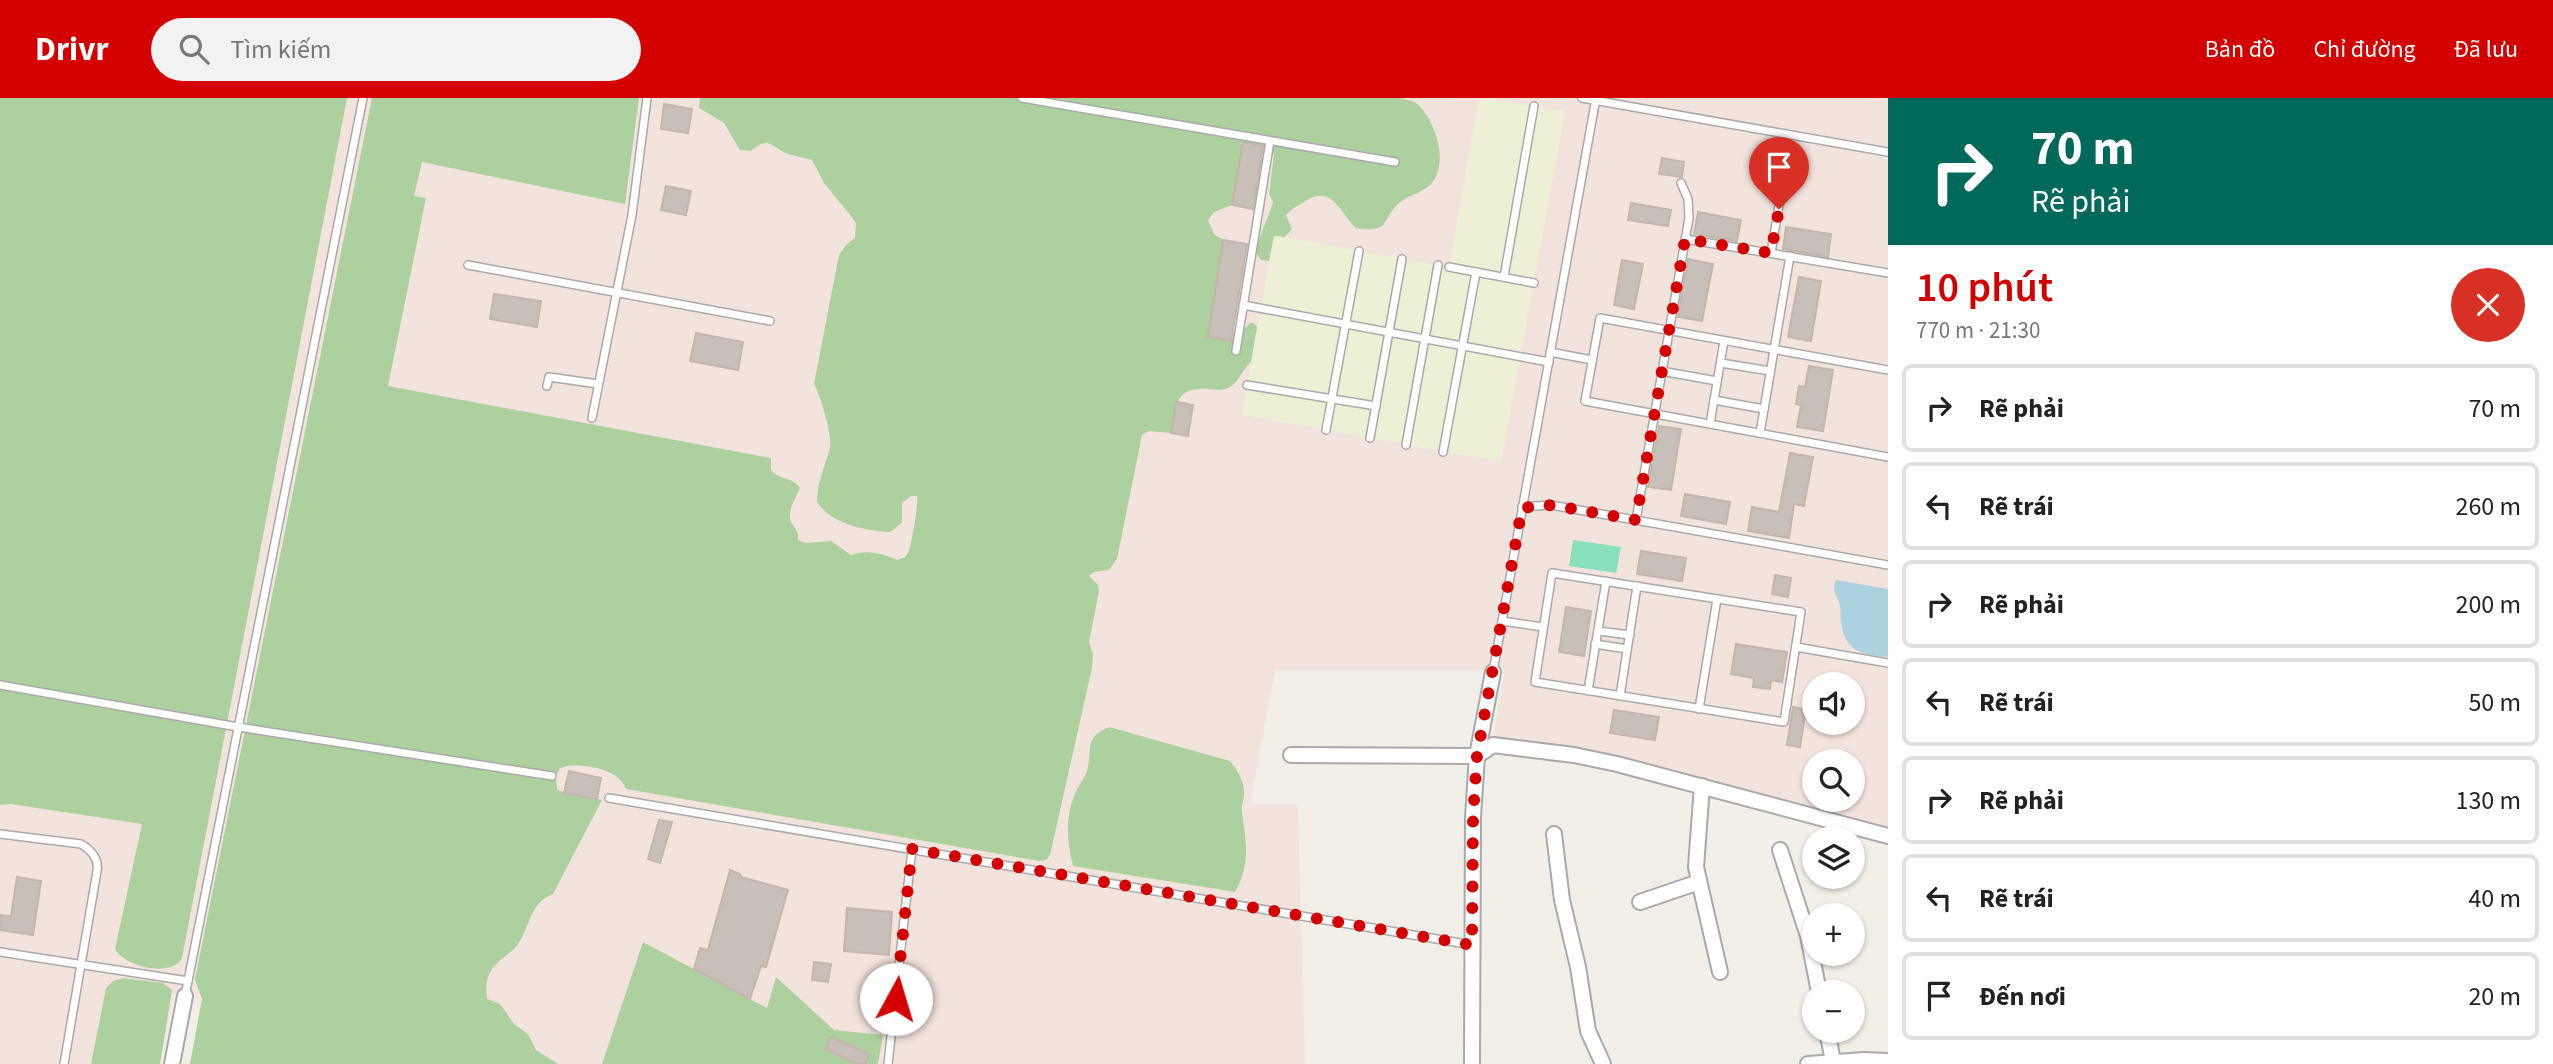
<!DOCTYPE html>
<html lang="vi">
<meta charset="utf-8">
<style>
:root{--surface:#fff;--page:#f2f2f2;--text:#222;--muted:#767676;--line:#e0e0e0;--accent:#d40000}
body{margin:0;font-family:"Source Sans 3",sans-serif;background:var(--page);color:var(--text);height:100vh;display:flex;flex-direction:column;font-size:26px;white-space:nowrap}
*{box-sizing:border-box;margin:0}
p{font-size:23px;color:var(--muted)}
.icon{flex:none;width:38px;height:38px;fill:none;stroke:currentColor;stroke-width:2;stroke-linecap:round;stroke-linejoin:round}
.map{position:relative;flex:1;overflow:hidden}
.panel{display:flex;flex-direction:column;background:var(--surface);width:665px}
.panel>*{flex:none}
.banner{background:#00695c;color:#fff;overflow:hidden}
.buttons{position:absolute;left:1802px;top:574px;display:grid;gap:14px}
.buttons a{display:grid;place-items:center;width:63px;height:63px;border-radius:50%;background:var(--surface);box-shadow:0 2px 5px #0004;font-size:35px}
.pin{position:absolute;display:grid;place-items:center;width:60px;height:60px;color:#fff;margin:-72px -30px;border-radius:50% 50% 50% 0;rotate:-45deg;box-shadow:0 0 7px #0007}
.pin .icon{rotate:45deg}
.me{position:absolute;width:77px;margin:-38px;rotate:6deg;stroke-linejoin:round;filter:drop-shadow(0 0 5px #0008)}
.turn{display:flex;align-items:center;gap:24px;height:147px;padding:0 28px;font-size:32px}
.turn .icon{width:91px;height:91px;stroke-width:2.5}
.turn b{display:block;font-size:49px;line-height:60px}
.round{display:grid;place-items:center;flex:none;width:74px;height:74px;border-radius:37px;background:var(--page)}
.summary{display:flex;align-items:center;justify-content:space-between;height:119px;padding:0 28px}
h1{font-size:42px;font-weight:600;line-height:52px;color:var(--accent)}
ul{padding:0;list-style:none}
li{display:flex;align-items:center;gap:21px;height:88px;margin:0 14px 10px;padding:0 14px;border:4px solid var(--line);border-radius:10px}
li div{flex:1}
li b{display:block;font-size:26px}
li em{font-style:normal}
header{display:flex;align-items:center;gap:42px;box-sizing:border-box;height:98px;padding:0 35px;background:var(--accent);color:#fff}
header strong{font-size:33px}
nav{display:flex;gap:38px;margin-inline-start:auto;font-size:24px}
.search{width:490px;height:63px;background:var(--page);display:flex;align-items:center;gap:18px;box-sizing:border-box;padding:0 24px;border-radius:38px;color:var(--muted);font-size:26px}
main{display:flex;flex:1;min-height:0}
.map>svg:first-child{display:block}
.military{fill:#f3e3dd;fill-rule:evenodd}
.farmland{fill:#eef0d5}
.forest{fill:#add19e}
.pitch{fill:#88e0be}
.water{fill:#aad3df}
.building{fill:#c7bfb8;stroke:#c4b6ab;stroke-width:2}
.lines{fill:none;stroke-linecap:round;stroke-linejoin:round}
.lane-casing{stroke:#a9a9a9;stroke-width:10}
.street-casing{stroke:#a9a9a9;stroke-width:18}
.lane{stroke:#fff;stroke-width:7}
.street{stroke:#fff;stroke-width:14}
.route{stroke:#d40000;stroke-width:12;stroke-dasharray:0 21.6}
</style>
<header>
<strong>Drivr</strong>
<div class="search"><svg class="icon" aria-label="search" viewBox="0 0 24 24"><circle cx="10" cy="10" r="6"/><path d="M15 15l6 6"/></svg>Tìm kiếm</div>
<nav><a>Bản đồ</a><a>Chỉ đường</a><a>Đã lưu</a></nav>
</header>
<main>
<div class="map">
<svg width="1888" height="966" viewBox="0 0 1888 966">
<rect width="100%" height="100%" fill="#f2efe9"/>
<path class="military" d="M0 0H1888V732L1493 641 1504 576 1481 572H1275L1250 706H1298L1305 966H190L202 901 174 896 160 966H0ZM1815 586H1853V625H1815ZM1815 663H1853V702H1815Z"/>
<polygon class="farmland" points="1479,0 1565,13 1501,364 1242,317 1274,137 1449,169"/>
<g class="forest">
<path d="M0 0H347L182 860C171 880 125 869 115 851L142 726 11 706 0 707Z"/>
<path d="M372 0H639L625 106 422 64 414 98 426 100 388 288 771 360V372C779 382 793 379 800 390 796 399 789 410 790 420 792 430 799 430 798 442L805 445 831 443 851 457C869 451 882 456 898 462 903 460 905 460 908 455 911 450 919 404 917 398H911L902 405V425L890 434C866 433 831 426 817 404 817 385 825 368 830 350 833 339 820 296 814 286L839 157 846 147 855 140 856 126 851 118 824 85 812 62C804 60 796 58 788 56 770 49 769 37 751 53L740 52 724 25 699 10 700 0H1401C1406 2 1412 2 1416 5 1435 21 1450 65 1431 86 1422 95 1408 97 1398 106 1379 125 1392 134 1356 130 1339 114 1332 85 1304 104 1297 108 1291 111 1286 117L1292 131 1285 139 1274 138 1269 163 1261 162 1256 155C1259 136 1268 122 1273 104L1269 96 1274 56 1266 48 1243 44 1232 107 1214 114 1208 122 1214 136 1223 142 1208 239 1232 243 1234 233H1242L1250 225H1254L1257 229 1251 264C1242 272 1238 285 1230 289 1223 293 1216 292 1208 291 1174 288 1176 309 1171 335L1149 333 1142 337 1117 461 1109 472 1094 474 1089 478 1098 487 1099 493 1089 544 1093 556 1092 570 1050 757 1046 762 1039 763 626 691C619 671 586 666 567 668L560 670 556 678 557 692 602 702 553 796C528 805 530 833 515 850 505 860 494 864 488 879 486 886 486 893 487 901L500 906 514 926 528 936 536 952 558 966H190L202 901 195 881Z"/>
<path d="M1109 629 1230 663C1238 673 1245 684 1244 698 1243 704 1241 708 1242 714 1246 744 1251 766 1235 794L1073 768C1067 744 1065 721 1074 698 1077 689 1084 682 1087 673 1093 651 1083 640 1109 629Z"/>
<polygon points="643,844 767,910 776,879 834,932 883,937 878,966 602,966"/>
<polygon points="123,880 163,885 172,892 160,966 91,966 106,890 113,883"/>
</g>
<polygon class="pitch" points="1573,442 1621,449 1616,475 1569,468"/>
<path class="water" d="M1836 482 1888 491V559C1862 557 1845 554 1841 524 1840 519 1841 513 1840 508 1838 498 1831 493 1836 482Z"/>
<g class="building">
<polygon points="664,6 692,11 688,35 661,31"/>
<polygon points="1243,44 1263,48 1253,111 1232,107"/>
<polygon points="1662,60 1684,64 1682,79 1659,76"/>
<polygon points="1758,65 1779,68 1776,90 1755,86"/>
<polygon points="666,88 691,93 686,117 661,112"/>
<polygon points="1631,105 1671,112 1668,128 1628,122"/>
<polygon points="1698,114 1741,122 1737,143 1694,136"/>
<polygon points="1786,129 1831,136 1828,159 1783,151"/>
<polygon points="1223,142 1247,146 1231,243 1208,239"/>
<polygon points="1688,161 1713,166 1702,223 1678,219"/>
<polygon points="1622,162 1643,166 1634,211 1614,207"/>
<polygon points="1799,179 1821,183 1811,243 1788,239"/>
<polygon points="494,196 541,203 537,229 490,221"/>
<polygon points="696,235 743,244 738,272 690,263"/>
<polygon points="1809,268 1833,272 1823,333 1797,329 1801,307 1796,306 1799,288 1805,289"/>
<polygon points="1176,304 1193,307 1188,338 1171,335"/>
<polygon points="1659,328 1681,331 1671,392 1648,389"/>
<polygon points="1790,355 1813,359 1804,408 1794,406 1789,440 1748,433 1752,409 1779,414"/>
<polygon points="1685,396 1730,404 1726,426 1681,418"/>
<polygon points="1641,453 1686,460 1682,483 1637,476"/>
<polygon points="1775,477 1791,480 1788,499 1772,496"/>
<polygon points="1566,509 1591,513 1584,558 1559,554"/>
<polygon points="1736,546 1787,554 1782,584 1771,582 1770,591 1753,589 1754,580 1731,576"/>
<polygon points="1793,609 1806,611 1800,649 1787,647"/>
<polygon points="1614,612 1659,619 1655,642 1610,635"/>
<polygon points="569,673 601,680 597,701 564,695"/>
<polygon points="659,722 672,724 660,765 648,761"/>
<polygon points="730,772 740,776 741,779 788,792 766,869 761,868 750,901 694,871 700,850 708,852"/>
<polygon points="17,779 41,783 33,837 0,832 0,817 11,818"/>
<polygon points="847,810 892,814 889,857 844,853"/>
<polygon points="814,864 831,866 828,884 812,882"/>
<polygon points="831,939 869,956 865,966 858,966 825,951"/>
</g>
<g class="lines">
<g class="lane-casing">
<g id="lane">
<polyline points="1022,0 1395,64"/>
<polyline points="1582,0 1888,54"/>
<polyline points="1685,141 1888,175"/>
<polyline points="1771,155 1786,66"/>
<polyline points="468,167 770,223"/>
<polyline points="1449,169 1534,185"/>
<polyline points="1504,179 1534,8"/>
<polyline points="1243,207 1549,264"/>
<polyline points="1236,253 1270,43"/>
<polyline points="1550,254 1592,262"/>
<polyline points="1721,265 1770,273"/>
<polyline points="1888,272 1600,220 1585,303 1888,359"/>
<polyline points="1661,273 1717,283"/>
<polyline points="1247,287 1376,308"/>
<polyline points="547,288 549,279 598,286"/>
<polyline points="1714,302 1764,311"/>
<polyline points="592,320 632,117 647,0"/>
<polyline points="1710,326 1724,243"/>
<polyline points="1326,332 1359,153"/>
<polyline points="1760,335 1790,158"/>
<polyline points="1370,340 1402,161"/>
<polyline points="1406,347 1438,167"/>
<polyline points="1443,354 1476,174"/>
<polyline points="1522,409 1551,407 1888,467"/>
<polyline points="1636,422 1689,120 1688,101 1681,85"/>
<polygon points="1552,475 1801,514 1784,624 1535,584"/>
<polyline points="1502,523 1543,529"/>
<polyline points="1598,533 1630,537"/>
<polyline points="1595,546 1627,551"/>
<polyline points="1796,549 1888,565"/>
<polyline points="1493,574 1596,0"/>
<polyline points="0,587 238,629 552,678"/>
<polyline points="1588,593 1606,483"/>
<polyline points="1620,598 1637,488"/>
<polyline points="1699,611 1717,501"/>
<polyline points="609,700 1472,847"/>
<path d="M0 736 81 746C91 752 99 761 97 773L64 966"/>
<polyline points="0,854 188,883"/>
<polyline points="185,898 363,0"/>
<polyline points="888,966 912,751"/>
</g>
</g>
<g class="street-casing">
<g id="street">
<polyline points="1291,657 1477,658 1493,647 1574,657 1617,666 1888,738"/>
<polyline points="1702,688 1696,769 1720,874"/>
<polyline points="1554,736 1562,802 1578,869 1588,933 1603,966"/>
<polyline points="1780,752 1808,838 1819,894"/>
<polyline points="1640,804 1699,784"/>
<polyline points="1827,933 1833,963"/>
<polyline points="172,966 185,898"/>
<polyline points="1472,966 1473,719 1477,658 1493,574"/>
<polyline points="1808,966 1864,962 1888,963"/>
</g>
</g>
<use href="#lane" class="lane"/>
<use href="#street" class="street"/>
</g>
<g class="lines">
<polyline class="route" points="896,901 912,751 1472,847 1473,719 1477,658 1522,410 1551,407 1636,422 1685,141 1771,155 1779,111"/>
</g>
</svg>
<div class="buttons">
<a><svg class="icon" aria-label="sound" viewBox="0 0 24 24"><path d="M4 9h4l5-4v14l-5-4H4zM17 9q2 3 0 6"/></svg></a>
<a><svg class="icon" aria-label="search" viewBox="0 0 24 24"><circle cx="10" cy="10" r="6"/><path d="M15 15l6 6"/></svg></a>
<a><svg class="icon" aria-label="layers" viewBox="0 0 24 24"><path d="M12 4l9 5-9 5-9-5zM3 14l9 5 9-5"/></svg></a>
<a>+</a>
<a>−</a>
</div>
<div class="pin" style="left:1779px;top:111px;background:#d93025"><svg class="icon" aria-label="arrive" viewBox="0 0 24 24"><path d="M6 21V4h12l-3 4 3 4H6"/></svg></div>
<svg class="me" style="left:896px;top:901px" viewBox="-20 -20 40 40"><circle r="19" fill="#fff"/><path d="M0-13L10 11 0 6-10 11z" fill="#d40000"/></svg>
</div>
<section class="panel">
<div class="banner">
<div class="turn"><svg class="icon" aria-label="right" viewBox="0 0 24 24"><path d="M7 20v-9h11M14 6l5 5-5 5"/></svg><div><b>70 m</b>Rẽ phải</div></div>
</div>
<div class="summary"><div><h1>10 phút</h1><p>770 m · 21:30</p></div><a class="round" style="background:#d93025;color:#fff"><svg class="icon" aria-label="close" viewBox="0 0 24 24"><path d="M6 6l12 12M18 6L6 18"/></svg></a></div>
<ul>
<li><svg class="icon" aria-label="right" viewBox="0 0 24 24"><path d="M7 20v-9h11M14 6l5 5-5 5"/></svg><div><b>Rẽ phải</b></div><em>70 m</em></li>
<li><svg class="icon" aria-label="left" viewBox="0 0 24 24"><path d="M17 20v-9H6M10 6l-5 5 5 5"/></svg><div><b>Rẽ trái</b></div><em>260 m</em></li>
<li><svg class="icon" aria-label="right" viewBox="0 0 24 24"><path d="M7 20v-9h11M14 6l5 5-5 5"/></svg><div><b>Rẽ phải</b></div><em>200 m</em></li>
<li><svg class="icon" aria-label="left" viewBox="0 0 24 24"><path d="M17 20v-9H6M10 6l-5 5 5 5"/></svg><div><b>Rẽ trái</b></div><em>50 m</em></li>
<li><svg class="icon" aria-label="right" viewBox="0 0 24 24"><path d="M7 20v-9h11M14 6l5 5-5 5"/></svg><div><b>Rẽ phải</b></div><em>130 m</em></li>
<li><svg class="icon" aria-label="left" viewBox="0 0 24 24"><path d="M17 20v-9H6M10 6l-5 5 5 5"/></svg><div><b>Rẽ trái</b></div><em>40 m</em></li>
<li><svg class="icon" aria-label="arrive" viewBox="0 0 24 24"><path d="M6 21V4h12l-3 4 3 4H6"/></svg><div><b>Đến nơi</b></div><em>20 m</em></li>
</ul>
</section>
</main>
